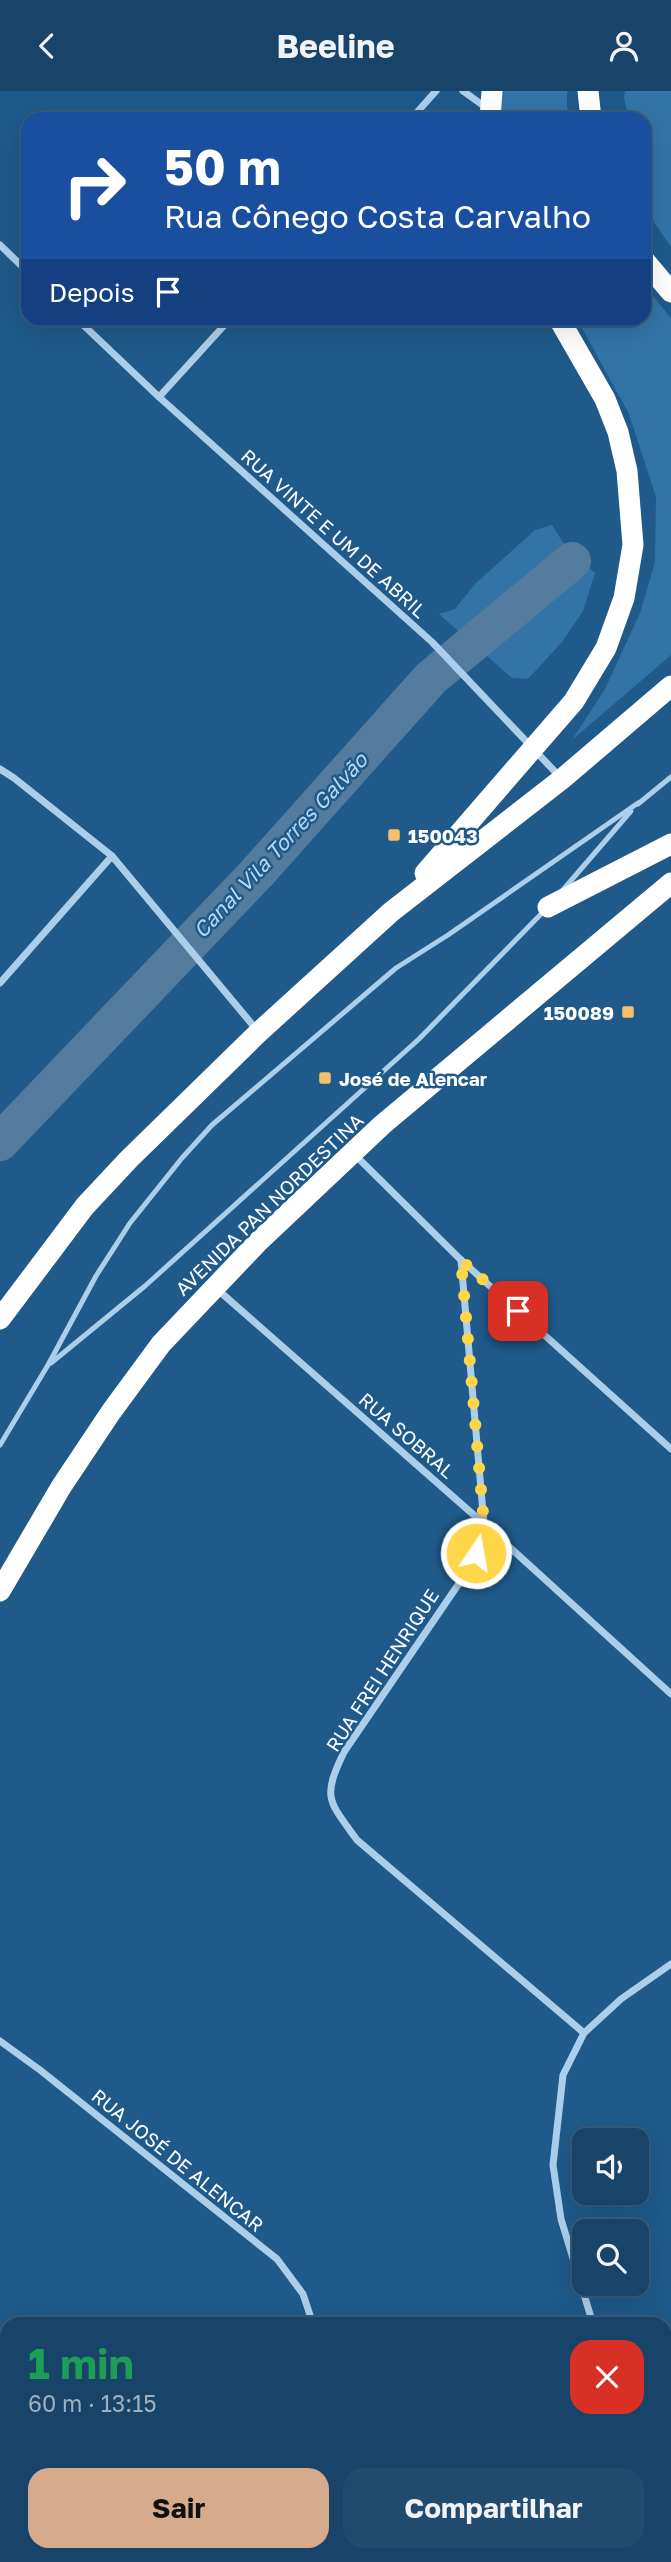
<!DOCTYPE html>
<html lang="pt">
<meta charset="utf-8">
<style>
:root{--surface:#174468;--page:#204b6e;--text:#f1f3f6;--muted:#9eb0c0;--line:#365c7c;--accent:#d6ab8b}
body{margin:0;font-family:"Golos Text",sans-serif;background:var(--page);color:var(--text);height:100vh;display:flex;flex-direction:column;font-size:26px;white-space:nowrap}
*{box-sizing:border-box;margin:0}
p{font-size:23px;color:var(--muted)}
.icon{flex:none;width:38px;height:38px;fill:none;stroke:currentColor;stroke-width:2;stroke-linecap:round;stroke-linejoin:round}
.map{position:relative;flex:1;overflow:hidden}
.sheet{position:absolute;left:0px;top:2226px;width:672px;height:245px;display:flex;flex-direction:column;background:var(--surface);border-radius:21px 21px 0 0;box-shadow:0 7px 28px #0002,0 0 0 2px var(--line)}
.sheet>*{flex:none}
.banner{position:absolute;left:21px;top:21px;width:630px;height:214px;border-radius:21px;box-shadow:0 7px 28px #0002,0 0 0 2px var(--line);background:#1a4fa0;color:#fff;overflow:hidden}
.fabs{position:absolute;left:572px;top:2037px;display:grid;gap:14px}
.fabs a{display:grid;place-items:center;width:77px;height:77px;border-radius:14px;background:var(--surface);box-shadow:0 7px 28px #0002,0 0 0 2px var(--line);font-size:35px}
.pin{position:absolute;display:grid;place-items:center;width:60px;height:60px;color:#fff;margin:-30px;border-radius:14px;box-shadow:0 4px 10px #0006}
.me{position:absolute;width:77px;margin:-38px;rotate:12deg;stroke-linejoin:round;filter:drop-shadow(0 0 5px #0008)}
.turn{display:flex;align-items:center;gap:24px;height:147px;padding:0 28px;font-size:32px}
.turn .icon{width:91px;height:91px;stroke-width:2.5}
.turn b{display:block;font-size:49px;line-height:60px}
.then{display:flex;align-items:center;height:66px;padding:0 28px;background:#0003;gap:14px;font-size:26px}
.round{display:grid;place-items:center;flex:none;width:74px;height:74px;border-radius:21px;background:var(--page)}
.summary{display:flex;align-items:center;justify-content:space-between;height:119px;padding:0 28px}
h1{font-size:42px;font-weight:700;line-height:52px;color:#1e9e55}
.action{display:flex;gap:14px;margin-top:auto;padding:14px 28px}
.action a{flex:1;height:80px;border-radius:21px;background:var(--accent);color:#111;font-size:28px;font-weight:700;line-height:80px;text-align:center}
.action a+a{background:var(--page);color:var(--text)}
header{display:flex;justify-content:space-between;align-items:center;height:91px;padding:0 28px;background:var(--surface);font-size:32px;font-weight:700}
.map>svg:first-child{display:block}
.green{fill:#3374a7}
.lines{fill:none;stroke-linecap:round;stroke-linejoin:round}
.canal{stroke:#527b9d;stroke-width:38}
.lane{stroke:#abcfeb;stroke-width:5}
.street{stroke:#abcfeb;stroke-width:7}
.highway{stroke:#fff;stroke-width:21}
.route{stroke:#ffd54a;stroke-width:12;stroke-dasharray:0 21.6}
.poi-dot{fill:#f9c06b;stroke:#1f5a8a;stroke-width:2.5}
.labels{text-anchor:middle;dominant-baseline:central;stroke-width:5;stroke-linejoin:round;paint-order:stroke}
.street-label{font-size:19px;fill:#fff;stroke:#1f5a8a}
.poi-label{font-size:19px;font-weight:bold;fill:#fff;stroke:#1f5a8a;text-anchor:start}
.water-label{font-size:21px;font-style:italic;fill:#b7d9f3;stroke:#1f5a8a}
</style>
<header><svg class="icon" aria-label="back" viewBox="0 0 24 24"><path d="M15 5l-7 7 7 7"/></svg>Beeline<svg class="icon" aria-label="person" viewBox="0 0 24 24"><circle cx="12" cy="8" r="4"/><path d="M4 21q1-7 8-7t8 7"/></svg></header>
<div class="map">
<svg width="671" height="2471" viewBox="0 0 671 2471">
<rect width="100%" height="100%" fill="#1f5a8a"/>
<g class="green">
<polygon points="500,0 567,0 567,16 571,28 498,28"/>
<polygon points="625,0 671,0 671,156 654,131 644,91 644,28 629,28 624,7"/>
<polygon points="644,194 671,227 671,564 572,649 605,598 640,522 655,471 656,406 629,323 577,228 644,228"/>
<polygon points="552,434 566,456 595,482 583,520 562,551 528,588 512,587 439,523 455,518 475,493 535,439"/>
</g>
<g class="lines">
<polyline class="canal" points="0,1051 256,783 431,587 572,470"/>
<g class="lane">
<polyline points="638,713 671,686"/>
<polyline points="562,800 631,720"/>
<polyline points="51,1272 145,1195 419,948 544,820"/>
<polyline points="0,1354 48,1274 96,1185 130,1132 182,1067 212,1034 396,877 448,844 638,712"/>
</g>
<g class="street">
<polyline points="463,0 488,18"/>
<polyline points="411,28 436,0"/>
<polyline points="0,154 28,181"/>
<polyline points="77,228 159,306 432,551 561,687"/>
<polyline points="159,306 230,228"/>
<polyline points="0,678 14,687 112,765 256,938"/>
<polyline points="0,892 112,765"/>
<polyline points="354,1063 461,1169 671,1358"/>
<path d="M461 1169 484 1433 476 1463 462 1488 344 1661C322 1707 328 1709 357 1749L584 1942"/>
<polyline points="218,1199 484,1433 671,1603"/>
<polyline points="0,1950 40,1979 277,2168 303,2203 313,2233"/>
<polyline points="593,2233 561,2128 553,2074 563,1984 584,1942 621,1908 671,1873"/>
<polyline points="664,2464 666,2471"/>
<polyline points="280,2471 281,2464"/>
</g>
<g class="highway">
<polyline points="588,0 591,28"/>
<polyline points="490,28 492,0"/>
<polyline points="644,169 671,201"/>
<polyline points="425,782 574,610 606,557 624,507 633,454 627,380 618,341 605,308 559,228"/>
<polyline points="548,816 671,753"/>
<polyline points="0,1228 85,1115 129,1068 258,942 391,821 562,688 671,595"/>
<polyline points="0,1500 61,1396 111,1321 161,1253 259,1150 382,1034 671,792"/>
</g>
</g>
<g class="lines">
<polyline class="route" points="476,1462 484,1433 461,1169 518,1220"/>
</g>
<g class="poi-dot">
<rect x="387" y="737" width="14" height="14" rx="3.5"/>
<rect x="621" y="914" width="14" height="14" rx="3.5"/>
<rect x="318" y="980" width="14" height="14" rx="3.5"/>
</g>
<g class="labels">
<g class="street-label">
<text transform="translate(334 442) rotate(42)">RUA VINTE E UM DE ABRIL</text>
<text transform="translate(269 1113) rotate(-44)">AVENIDA PAN NORDESTINA</text>
<text transform="translate(407 1344) rotate(41)">RUA SOBRAL</text>
<text transform="translate(382 1579) rotate(-57)">RUA FREI HENRIQUE</text>
<text transform="translate(178 2069) rotate(39)">RUA JOSÉ DE ALENCAR</text>
</g>
<g class="poi-label">
<text x="408" y="744">150043</text>
<text x="614" y="921" text-anchor="end">150089</text>
<text x="339" y="987">José de Alencar</text>
</g>
<g class="water-label">
<text transform="translate(280 754) rotate(-47)">Canal Vila Torres Galvão</text>
</g>
</g>
</svg>
<div class="fabs">
<a><svg class="icon" aria-label="sound" viewBox="0 0 24 24"><path d="M4 9h4l5-4v14l-5-4H4zM17 9q2 3 0 6"/></svg></a>
<a><svg class="icon" aria-label="search" viewBox="0 0 24 24"><circle cx="10" cy="10" r="6"/><path d="M15 15l6 6"/></svg></a>
</div>
<div class="pin" style="left:518px;top:1220px;background:#d93025"><svg class="icon" aria-label="arrive" viewBox="0 0 24 24"><path d="M6 21V4h12l-3 4 3 4H6"/></svg></div>
<svg class="me" style="left:476px;top:1462px" viewBox="-20 -20 40 40"><circle r="17" fill="#ffd54a" stroke="#fff" stroke-width="3"/><path d="M0-11L8 9 0 5-8 9z" fill="#fff"/></svg>
<div class="banner">
<div class="turn"><svg class="icon" aria-label="right" viewBox="0 0 24 24"><path d="M7 20v-9h11M14 6l5 5-5 5"/></svg><div><b>50 m</b>Rua Cônego Costa Carvalho</div></div>
<div class="then">Depois<svg class="icon" aria-label="arrive" viewBox="0 0 24 24"><path d="M6 21V4h12l-3 4 3 4H6"/></svg></div>
</div>
<section class="sheet">
<div class="summary"><div><h1>1 min</h1><p>60 m · 13:15</p></div><a class="round" style="background:#d93025;color:#fff"><svg class="icon" aria-label="close" viewBox="0 0 24 24"><path d="M6 6l12 12M18 6L6 18"/></svg></a></div>
<div class="action"><a>Sair</a><a>Compartilhar</a></div>
</section>
</div>
